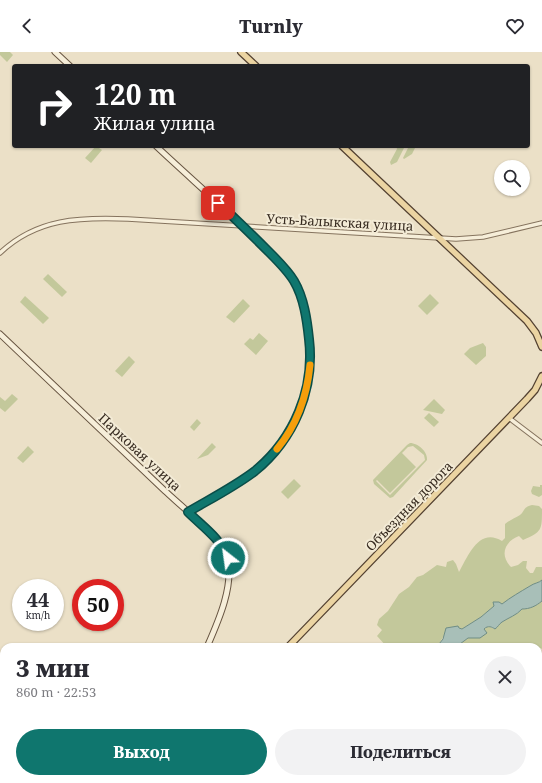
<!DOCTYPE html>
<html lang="ru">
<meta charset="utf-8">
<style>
:root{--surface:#fff;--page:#f2f2f3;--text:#2b2b33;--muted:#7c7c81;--accent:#0f766e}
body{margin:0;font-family:"Noto Serif",serif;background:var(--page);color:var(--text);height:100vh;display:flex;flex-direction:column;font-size:15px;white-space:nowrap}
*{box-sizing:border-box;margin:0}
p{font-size:13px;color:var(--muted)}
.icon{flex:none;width:22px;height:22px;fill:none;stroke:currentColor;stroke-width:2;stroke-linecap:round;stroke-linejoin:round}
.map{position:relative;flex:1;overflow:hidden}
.details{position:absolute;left:0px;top:591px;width:542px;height:140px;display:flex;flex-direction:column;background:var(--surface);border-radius:12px 12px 0 0;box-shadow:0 1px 3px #0004}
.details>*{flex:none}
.guide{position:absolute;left:12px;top:12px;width:518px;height:84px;border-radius:4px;box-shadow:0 1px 3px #0004;background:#202124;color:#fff;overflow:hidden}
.fabs{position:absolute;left:494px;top:108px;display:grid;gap:8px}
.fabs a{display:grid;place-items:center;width:36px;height:36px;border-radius:50%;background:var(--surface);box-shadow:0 1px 3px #0004;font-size:20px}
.speed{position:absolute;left:12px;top:527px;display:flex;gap:8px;font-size:20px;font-weight:700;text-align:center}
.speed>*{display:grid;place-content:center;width:52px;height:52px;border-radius:50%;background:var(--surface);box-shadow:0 1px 3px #0004;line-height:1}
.speed small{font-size:10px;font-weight:400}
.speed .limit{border:6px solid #d22;background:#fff;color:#111}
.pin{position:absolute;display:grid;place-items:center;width:34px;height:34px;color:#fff;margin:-17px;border-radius:8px;box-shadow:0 2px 6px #0006}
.me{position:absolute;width:44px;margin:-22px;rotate:330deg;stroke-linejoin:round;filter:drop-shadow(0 0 3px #0008)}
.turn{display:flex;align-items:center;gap:14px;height:84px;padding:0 16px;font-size:18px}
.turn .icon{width:52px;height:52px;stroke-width:2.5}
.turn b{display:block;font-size:28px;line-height:34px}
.round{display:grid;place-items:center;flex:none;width:42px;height:42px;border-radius:21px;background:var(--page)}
.summary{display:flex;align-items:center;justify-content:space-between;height:68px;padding:0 16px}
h1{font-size:24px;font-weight:800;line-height:30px}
.button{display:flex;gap:8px;margin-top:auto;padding:8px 16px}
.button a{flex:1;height:46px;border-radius:24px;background:var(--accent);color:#fff;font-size:16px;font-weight:800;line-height:46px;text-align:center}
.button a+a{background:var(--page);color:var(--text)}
header{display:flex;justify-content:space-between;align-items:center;height:52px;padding:0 16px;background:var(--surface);font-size:18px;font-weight:800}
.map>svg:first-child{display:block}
.green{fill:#c3c89b;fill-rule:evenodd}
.water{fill:#a8bfb8;stroke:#6f8d85}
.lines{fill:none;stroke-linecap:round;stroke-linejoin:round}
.minor-casing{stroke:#85735e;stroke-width:5.5}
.secondary-casing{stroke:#675441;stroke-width:7}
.primary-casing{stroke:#534131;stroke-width:8}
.minor{stroke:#f6eed9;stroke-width:3.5}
.secondary{stroke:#f6eed9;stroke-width:5}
.primary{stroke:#ebd4a2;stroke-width:5.5}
.route-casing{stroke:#0a4d48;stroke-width:10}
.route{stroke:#0f766e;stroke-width:7}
.slow{stroke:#f59e0b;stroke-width:7}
.labels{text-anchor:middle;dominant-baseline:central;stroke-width:4;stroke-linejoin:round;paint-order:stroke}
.street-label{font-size:13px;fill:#372b20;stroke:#f3ebd6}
</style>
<header><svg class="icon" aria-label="back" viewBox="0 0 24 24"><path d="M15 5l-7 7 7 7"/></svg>Turnly<svg class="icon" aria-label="heart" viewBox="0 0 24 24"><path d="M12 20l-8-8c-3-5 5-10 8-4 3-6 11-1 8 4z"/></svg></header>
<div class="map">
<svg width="542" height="731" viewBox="0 0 542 731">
<rect width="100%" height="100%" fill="#ebe0c7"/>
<g class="green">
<polygon points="0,0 10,0 13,3 7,10 0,3"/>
<polygon points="96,94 102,98 91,111 85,106"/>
<polygon points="396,94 405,94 397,110 391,113 390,110 397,97"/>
<polygon points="409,94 416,94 412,102 404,107 403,106"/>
<polygon points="48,222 67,240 62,245 43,227"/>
<polygon points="430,242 439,251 427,263 418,254"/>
<polygon points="25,244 49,266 43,272 20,250"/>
<polygon points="243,247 250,254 234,271 226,265"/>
<polygon points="259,281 268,289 256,303 244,292 250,286 253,288"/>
<polygon points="483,291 486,295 486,304 476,313 464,302 470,296"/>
<polygon points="129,304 135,310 122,325 115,319"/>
<polygon points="12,342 18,347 5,360 0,356 0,345 5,349"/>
<polygon points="434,347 445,358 442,362 423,358"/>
<polygon points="429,361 439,370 434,375 424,366"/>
<polygon points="197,367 201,371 194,379 190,375"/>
<polygon points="212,391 216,395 208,403 197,407"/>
<path d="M410 391C418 391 428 400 427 408L393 445 390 446 374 432 373 428 407 393ZM413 394 424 403 425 408 390 443 376 429 377 428 390 441 416 415 402 401 408 395Z"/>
<polygon points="28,394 34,400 23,411 17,406"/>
<polygon points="294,427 301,434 288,447 281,440"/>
<polygon points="540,433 542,433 542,443 539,445 532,442 531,439 533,434 540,435"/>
<path d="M532 453 539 454 542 457C542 478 542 480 523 488L519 484C505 489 499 503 511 515L518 513 523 509H527L526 516 530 521H533L536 515H542V528L540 530 530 534 502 552 494 554 481 565 462 577 459 576 446 580 439 592 441 594 439 595H387L377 584 382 578 377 573 379 567 388 559 399 542 409 535 417 525 423 523 437 513 446 515 447 510 453 508 456 512 459 520C468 504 479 475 502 489L505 486V472C510 468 515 466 520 463 525 459 523 455 532 453Z"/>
<path d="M542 549V597L538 595H456L468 586H480L486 575H490L495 577C498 575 499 572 502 570 508 566 517 563 522 557 530 557 536 554 542 549Z"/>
<path d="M542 617C542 623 540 633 541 637L538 641V621Z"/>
<polygon points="167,727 198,727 195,731 166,731"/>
<polygon points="373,727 407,727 408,731 372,731"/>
</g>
<g class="water">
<path d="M542 528V549C536 554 530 557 522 557 517 563 508 566 502 570 499 572 498 575 495 577 492 575 488 573 484 577L487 581 480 586H468L456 595H439L440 594 439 592 443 587 446 576 458 574 459 576 462 577 481 565 494 554 493 550H499L502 552C511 545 520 540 530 534 534 531 539 531 542 528Z"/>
<polygon points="249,727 269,727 266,731 251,731"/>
<polygon points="347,727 373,727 373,730 372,731 338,731 347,729"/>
</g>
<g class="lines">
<g class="minor-casing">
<g id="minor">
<path d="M0 201C37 166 80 165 128 167L456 187 483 185 542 171"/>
<polyline points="509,366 542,391"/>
</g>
</g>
<g class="secondary-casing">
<g id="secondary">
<polyline points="55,0 70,14"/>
<path d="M156 94C190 126 225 156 258 189 269 200 281 211 291 224 303 242 307 264 309 285 315 336 295 386 255 419 234 435 210 447 188 460"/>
<path d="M0 282C55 335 110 387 165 439 180 453 222 487 227 505 235 532 218 570 207 595"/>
<polyline points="0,707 4,707"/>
</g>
</g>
<g class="primary-casing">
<g id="primary">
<polyline points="241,0 256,14"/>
<polyline points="342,94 527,269 536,281 542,295"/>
<polyline points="288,595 527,347 535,338 542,324"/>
<polyline points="163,731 164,727"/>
<polyline points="200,731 203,727"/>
</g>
</g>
<use href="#minor" class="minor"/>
<use href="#secondary" class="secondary"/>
<use href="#primary" class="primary"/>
</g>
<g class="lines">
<g class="route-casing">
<path id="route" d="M218 151C236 167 253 184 270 201 279 210 288 219 294 229 304 246 307 268 309 287 315 337 294 387 255 419 234 435 210 447 188 460 202 474 221 487 228 506"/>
</g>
<use href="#route" class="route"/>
<path class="slow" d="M277 397C297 373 307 344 310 313"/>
</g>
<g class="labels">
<g class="street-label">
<text transform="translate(340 170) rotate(3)">Усть-Балыкская улица</text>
<text transform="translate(140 400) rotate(43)">Парковая улица</text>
<text transform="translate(409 454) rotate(-46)">Объездная дорога</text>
</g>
</g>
</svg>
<div class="fabs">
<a><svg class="icon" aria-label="search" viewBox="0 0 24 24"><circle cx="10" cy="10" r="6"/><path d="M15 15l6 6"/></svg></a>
</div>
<div class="speed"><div>44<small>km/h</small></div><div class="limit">50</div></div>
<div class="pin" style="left:218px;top:151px;background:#d93025"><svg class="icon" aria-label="arrive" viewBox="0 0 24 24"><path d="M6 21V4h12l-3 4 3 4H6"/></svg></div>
<svg class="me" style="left:228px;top:506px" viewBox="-20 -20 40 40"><circle r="17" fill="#0f766e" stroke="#fff" stroke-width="3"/><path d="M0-11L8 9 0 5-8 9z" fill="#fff"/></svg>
<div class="guide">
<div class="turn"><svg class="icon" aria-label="right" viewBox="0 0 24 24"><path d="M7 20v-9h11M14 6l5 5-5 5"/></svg><div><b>120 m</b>Жилая улица</div></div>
</div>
<section class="details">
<div class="summary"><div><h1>3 мин</h1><p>860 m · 22:53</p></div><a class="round"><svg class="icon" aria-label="close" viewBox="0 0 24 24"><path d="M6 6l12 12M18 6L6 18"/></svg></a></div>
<div class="button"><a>Выход</a><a>Поделиться</a></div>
</section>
</div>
